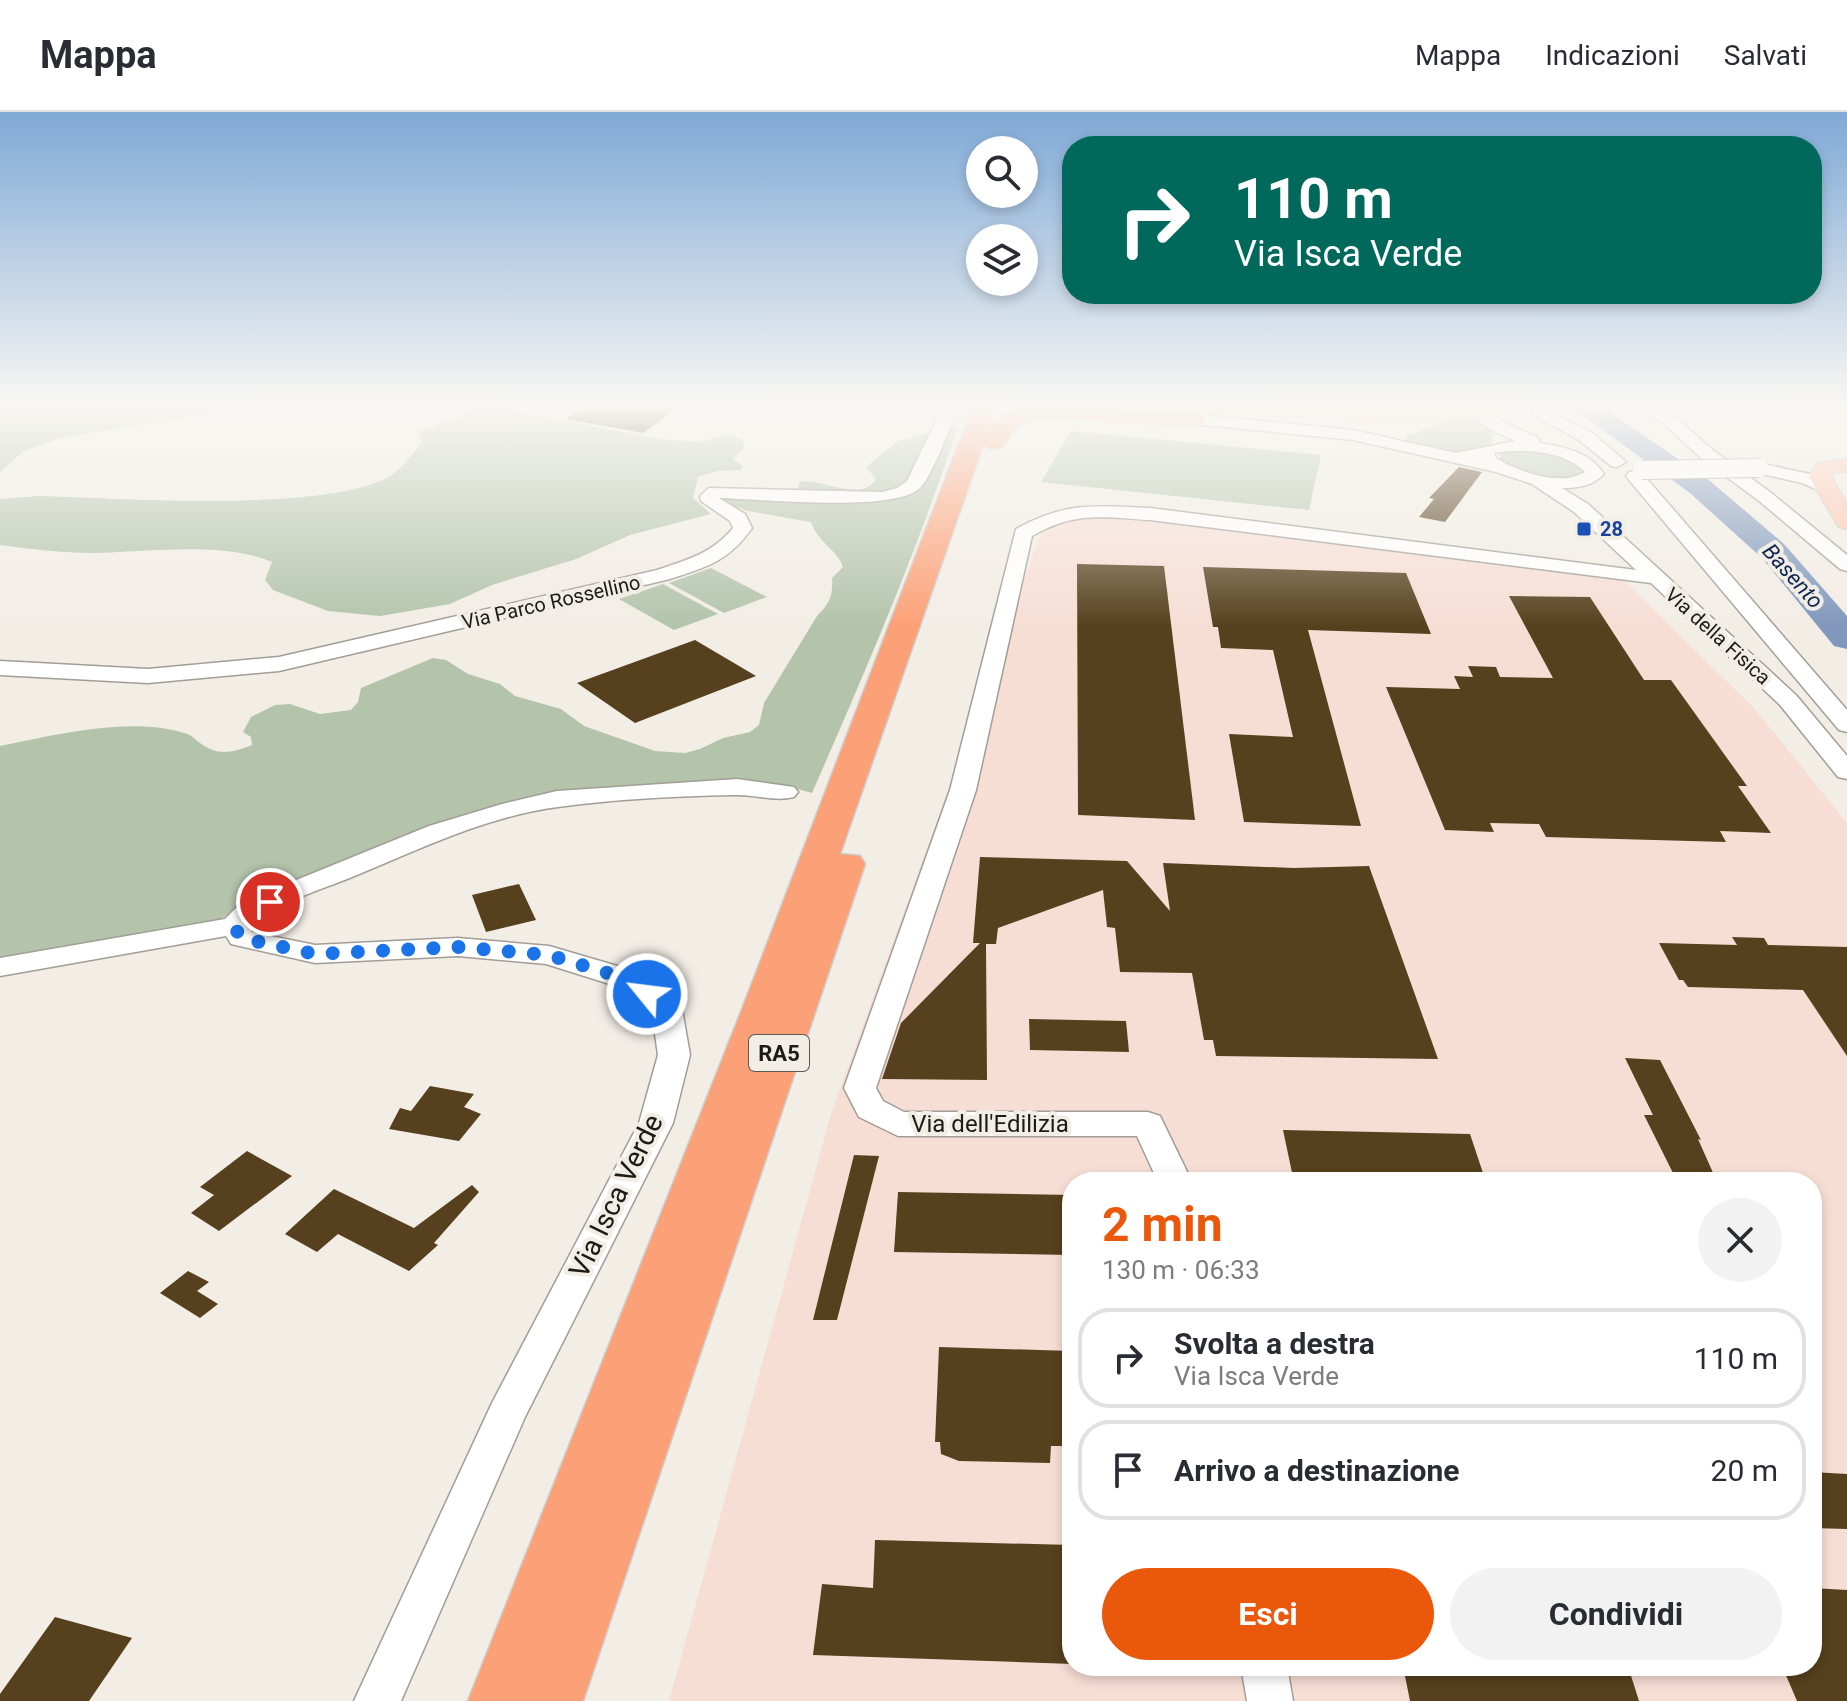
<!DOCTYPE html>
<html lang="it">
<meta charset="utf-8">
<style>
:root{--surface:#fff;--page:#f2f2f3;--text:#2b2b33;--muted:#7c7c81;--line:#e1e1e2;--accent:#ea580c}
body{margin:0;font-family:Roboto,sans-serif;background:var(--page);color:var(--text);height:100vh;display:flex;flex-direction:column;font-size:30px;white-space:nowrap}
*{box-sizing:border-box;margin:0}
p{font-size:26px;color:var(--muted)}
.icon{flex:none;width:44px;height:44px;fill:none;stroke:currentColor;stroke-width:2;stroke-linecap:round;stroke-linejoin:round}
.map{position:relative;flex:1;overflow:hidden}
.drawer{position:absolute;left:1062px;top:1060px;width:760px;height:504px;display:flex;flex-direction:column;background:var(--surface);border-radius:32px;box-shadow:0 4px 12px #0003}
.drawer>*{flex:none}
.top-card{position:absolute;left:1062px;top:24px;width:760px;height:168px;border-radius:32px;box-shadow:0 4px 12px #0003;background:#00695c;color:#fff;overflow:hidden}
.tools{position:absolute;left:966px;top:24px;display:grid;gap:16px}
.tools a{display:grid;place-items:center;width:72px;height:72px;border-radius:50%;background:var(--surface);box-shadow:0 4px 12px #0003;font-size:40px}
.pin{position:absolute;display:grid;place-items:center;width:68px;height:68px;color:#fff;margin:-34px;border:4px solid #fff;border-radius:50%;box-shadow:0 2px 8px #0007}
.me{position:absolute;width:88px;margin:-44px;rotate:299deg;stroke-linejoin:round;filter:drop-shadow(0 0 6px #0008)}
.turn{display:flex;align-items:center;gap:28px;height:168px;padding:0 40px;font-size:36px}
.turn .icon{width:104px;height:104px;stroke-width:2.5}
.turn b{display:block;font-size:56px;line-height:68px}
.round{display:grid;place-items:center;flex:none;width:84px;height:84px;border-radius:42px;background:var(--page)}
.overview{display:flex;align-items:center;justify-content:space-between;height:136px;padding:0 40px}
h1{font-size:48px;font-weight:700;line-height:60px;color:var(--accent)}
.action{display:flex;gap:16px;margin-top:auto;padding:16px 40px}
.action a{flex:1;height:92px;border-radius:48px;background:var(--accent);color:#fff;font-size:32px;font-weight:700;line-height:92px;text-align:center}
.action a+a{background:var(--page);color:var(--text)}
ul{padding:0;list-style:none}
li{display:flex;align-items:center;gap:24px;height:100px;margin:0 16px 12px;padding:0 24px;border:4px solid var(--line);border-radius:32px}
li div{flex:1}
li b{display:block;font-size:30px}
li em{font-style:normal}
header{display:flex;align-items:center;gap:48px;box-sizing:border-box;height:112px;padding:0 40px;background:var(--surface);border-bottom:2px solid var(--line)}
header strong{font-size:38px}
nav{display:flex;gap:44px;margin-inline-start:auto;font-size:28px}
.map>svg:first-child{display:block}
.industrial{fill:#f7ded5;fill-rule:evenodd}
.green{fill:#b3c4ab}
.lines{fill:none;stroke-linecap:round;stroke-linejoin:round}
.river{fill:#8198bc;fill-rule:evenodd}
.building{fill:#56401d}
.minor-casing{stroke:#a29d96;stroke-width:3}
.major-casing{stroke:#cdcdcc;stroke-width:3}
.highway-casing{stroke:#cdcdcc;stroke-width:3}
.minor{fill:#fff;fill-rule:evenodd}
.major{fill:#fdc6ad;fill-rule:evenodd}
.highway{fill:#fca077;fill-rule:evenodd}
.minor-bridge-casing{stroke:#a29d96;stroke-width:20;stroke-linecap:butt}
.major-bridge-casing{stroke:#cdcdcc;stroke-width:24;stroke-linecap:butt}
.minor-bridge{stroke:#fff;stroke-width:18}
.major-bridge{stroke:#fdc6ad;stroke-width:22}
.route{stroke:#1a73e8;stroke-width:14;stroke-dasharray:0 25.2}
.transit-dot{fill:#1a4fb4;stroke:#f2ede5;stroke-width:3}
.labels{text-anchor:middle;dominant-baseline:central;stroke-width:8;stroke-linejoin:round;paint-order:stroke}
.far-transit-label{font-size:20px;font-weight:bold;fill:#164399;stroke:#f2ede5;text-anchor:start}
.far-street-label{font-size:20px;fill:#1d1b19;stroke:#f2ede5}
.far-water-label{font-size:22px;font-style:italic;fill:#0c2856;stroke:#f2ede5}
.shield{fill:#f2ede5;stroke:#5d5a56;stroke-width:2}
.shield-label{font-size:22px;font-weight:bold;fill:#1d1b19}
.street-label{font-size:24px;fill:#1d1b19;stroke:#f2ede5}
.near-street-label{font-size:28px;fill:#1d1b19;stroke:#f2ede5}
</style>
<header>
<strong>Mappa</strong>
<nav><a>Mappa</a><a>Indicazioni</a><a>Salvati</a></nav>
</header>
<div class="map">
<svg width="1847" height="1589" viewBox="0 0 1847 1589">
<rect width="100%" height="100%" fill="#f2ede5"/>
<path class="industrial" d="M1102 400 1624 469 1754 596 1847 711V1589H669L831 1002 1042 418ZM1072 1070H1812V1554H1072Z"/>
<g class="green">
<polygon points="0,292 277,292 64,325 24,339 0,360"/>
<path d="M481 292 659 327 700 330 728 323 743 328 744 336 733 347 743 354 741 358 718 359 698 365 693 386 711 402 630 423 576 447 492 473 450 492 380 504 328 499 273 478 265 468 272 450C223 429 146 440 93 441 62 441 31 437 0 433V387L39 384C116 386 334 402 393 362 405 353 413 341 422 330L417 319 451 308Z"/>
<path d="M1466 299 1493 321 1492 330C1470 351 1430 336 1404 330L1407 324Z"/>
<path d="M958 314C917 440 865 560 812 681L783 673 735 669 561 680 309 763 216 809 0 847V634C54 623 131 604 184 621 190 622 195 627 200 631 217 644 232 641 252 633L251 625 243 620 251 605 275 593 290 592 320 602 351 598 358 590 361 576 433 546 446 548 468 562 500 572 515 584 561 597 584 614 655 639 685 641 700 637 723 626 750 620 759 613 764 591 817 504C830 491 833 484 832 466L843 455C837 437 818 431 811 410L748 399 723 390 721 385 798 379 799 370C821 365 860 392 876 367L866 355 898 329Z"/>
<polygon points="1071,319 1321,343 1309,398 1041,370"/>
<path d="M1508 338C1532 339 1568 339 1583 359 1565 378 1519 360 1500 349V341Z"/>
<polygon points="711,456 767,485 724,501 669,471"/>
<polygon points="663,472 718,502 674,518 619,487"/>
</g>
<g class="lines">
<polygon class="river" points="1567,292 1598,292 1710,369 1784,432 1847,504 1847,537 1834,534 1762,446 1690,381"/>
</g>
<g class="building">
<polygon points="592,292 683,292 643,321 565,307"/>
<polygon points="1459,355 1482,360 1445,410 1419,405 1434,387 1429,386"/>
<polygon points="1077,452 1164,454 1195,708 1078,703"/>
<polygon points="1203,455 1406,461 1431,522 1308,518 1361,714 1244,710 1229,622 1293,625 1273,538 1221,536 1218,515 1213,515"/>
<polygon points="1509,484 1590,485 1644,568 1671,568 1747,674 1738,674 1771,721 1720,719 1726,730 1546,725 1539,712 1490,711 1494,720 1445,718 1386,575 1460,577 1454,564 1473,565 1468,554 1496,555 1500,565 1553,566"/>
<polygon points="695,528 756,564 635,611 577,571"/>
<polygon points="980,745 1127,749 1170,799 1163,751 1294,756 1369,754 1438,947 1216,944 1213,928 1204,928 1192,861 1120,860 1115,816 1107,815 1103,778 998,816 996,832 986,832 987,968 882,967 901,911 980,831 973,831"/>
<polygon points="519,772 536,808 486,820 472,783"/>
<polygon points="1732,825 1764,826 1768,833 1847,835 1847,944 1803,878 1688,875 1683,868 1679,868 1659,831 1737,833"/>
<polygon points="1029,907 1126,909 1129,940 1030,938"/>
<polygon points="1625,946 1660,948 1701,1028 1698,1027 1714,1063 1673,1061 1644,1003 1653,1003"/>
<polygon points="430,974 474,982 464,995 481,1002 459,1029 389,1017 400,996 411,999"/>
<polygon points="1283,1018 1470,1022 1486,1070 1294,1070"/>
<polygon points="247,1039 292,1064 219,1119 191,1101 214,1083 200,1075"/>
<polygon points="854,1043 879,1044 837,1208 813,1208"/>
<polygon points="472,1073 479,1080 434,1131 438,1133 409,1159 338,1122 317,1140 285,1122 334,1077 414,1116"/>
<polygon points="898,1080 1072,1083 1072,1143 894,1140"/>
<polygon points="188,1159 209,1170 197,1179 218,1192 200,1206 160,1181"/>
<polygon points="939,1235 1072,1239 1072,1334 1051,1334 1050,1351 959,1349 941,1342 940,1330 935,1330"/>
<polygon points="1812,1360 1847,1362 1847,1417 1812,1416"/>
<polygon points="875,1428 1072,1433 1072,1552 813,1543 822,1472 873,1476"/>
<polygon points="1812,1476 1847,1478 1847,1589 1797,1589 1782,1554 1812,1554"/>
<polygon points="55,1505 132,1526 89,1589 0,1589 0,1582"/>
<polygon points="1403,1554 1628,1554 1639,1589 1410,1589"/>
</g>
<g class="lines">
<g class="minor-casing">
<g id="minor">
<path d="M944 292H960C952 310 932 365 920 376 895 401 759 387 719 386L745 402 752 416C729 449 707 455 670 467L279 559 148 571 0 563V549L148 557 279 545 657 458C687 448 713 441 733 416L730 409 701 389 700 384 709 376 882 380 897 376 907 369Z"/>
<path d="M1457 292H1476L1503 310 1538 326 1540 331C1564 335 1590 340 1604 362 1593 374 1578 376 1562 376L1588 392 1796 583 1847 644V667L1838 665 1780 593 1651 471 1150 408C1103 405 1075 399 1032 424L976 678 876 976 883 989 904 1000H1148L1160 1004 1192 1070H1158L1137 1024H898L859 1005 844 976 950 678 1016 417C1067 389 1094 394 1150 396L1636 458 1574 400 1532 372 1496 360 1353 328 1194 312 1186 307V300L1194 295 1200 297 1202 303 1353 318 1456 341 1515 329 1491 318ZM1501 340C1528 337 1565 340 1585 360 1560 375 1519 360 1496 346L1494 341Z"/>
<polygon points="1627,292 1649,292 1674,304 1714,339 1770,380 1847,443 1847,459 1840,457 1758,388 1702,347 1662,310"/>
<polygon points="1539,295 1591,320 1626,350 1617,355 1611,354 1579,328 1533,303 1533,297"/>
<polygon points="1759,351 1814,363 1834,376 1825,381 1802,371 1753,360 1750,356 1753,352"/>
<polygon points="1635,359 1641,360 1847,598 1847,620 1839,618 1629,368 1626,364 1629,360"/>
<path d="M737 667 794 675 798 680 794 685C774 690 754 682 734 683 676 684 615 687 558 695 487 704 418 738 352 765 321 778 272 792 249 815L252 820 315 833 458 826 549 834 638 860 678 890 682 897 690 943 673 1011 525 1305 401 1589H354L492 1291 639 1011 658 943 652 901 616 874 546 852 458 844 315 851 231 832 226 824 0 864V846L225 807 237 795 284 773 429 714 502 692 557 679Z"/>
<polygon points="1241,1554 1287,1554 1293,1589 1247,1589"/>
</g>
</g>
<g class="major-casing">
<g id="major">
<path d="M1128 292H1398L1399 294 1389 300 1293 305 1209 300C1200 310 1137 301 1128 292Z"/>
<polygon points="1832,292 1847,292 1847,303 1840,301"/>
<polygon points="1847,347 1847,359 1833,361 1831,365 1847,391 1847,417 1839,415 1809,365 1818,351"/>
</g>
</g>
<g class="highway-casing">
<polygon id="highway" points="974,292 997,292 987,321 1001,303 1030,292 1194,300 1202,302 1206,307 1202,312 1194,314 1038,305 1017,313 1002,335 993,337 983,333 840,742 860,744 865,752 583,1589 468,1589 741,900"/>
</g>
<use href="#minor" class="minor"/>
<use href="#major" class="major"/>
<use href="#highway" class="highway"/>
<g class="minor-bridge-casing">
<polyline id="minor-bridge" points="1642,358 1759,356"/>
</g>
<g class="major-bridge-casing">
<polyline id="major-bridge" points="1355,301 1501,292"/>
</g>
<use href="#minor-bridge" class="minor-bridge"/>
<use href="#major-bridge" class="major-bridge"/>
</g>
<linearGradient id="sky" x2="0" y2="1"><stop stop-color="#7fa9d6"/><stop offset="0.57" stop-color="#f9f7f3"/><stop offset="1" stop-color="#f9f7f3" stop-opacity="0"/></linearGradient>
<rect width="1847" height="515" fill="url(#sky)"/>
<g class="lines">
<polyline class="route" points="270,790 247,801 234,814 241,826 315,842 458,835 549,843 627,867 647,882"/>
</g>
<rect class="transit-dot" x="1576" y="409" width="16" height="16" rx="4"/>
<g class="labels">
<g class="far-transit-label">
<text x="1600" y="417">28</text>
</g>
<g class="far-street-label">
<text transform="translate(551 490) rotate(-13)">Via Parco Rossellino</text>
<text transform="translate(1718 524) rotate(42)">Via della Fisica</text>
</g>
<g class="far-water-label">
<text transform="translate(1793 464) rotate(48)">Basento</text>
</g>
<rect class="shield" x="749" y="923" width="60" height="36" rx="6"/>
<g class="shield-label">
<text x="779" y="941">RA5</text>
</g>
<g class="street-label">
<text x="990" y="1012">Via dell'Edilizia</text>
</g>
<g class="near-street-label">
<text transform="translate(616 1084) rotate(-64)">Via Isca Verde</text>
</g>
</g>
</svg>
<div class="tools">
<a><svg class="icon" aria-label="search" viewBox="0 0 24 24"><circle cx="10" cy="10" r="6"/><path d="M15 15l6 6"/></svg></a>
<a><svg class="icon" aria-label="layers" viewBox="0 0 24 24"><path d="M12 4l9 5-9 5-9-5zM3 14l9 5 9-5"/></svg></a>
</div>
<div class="pin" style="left:270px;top:790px;background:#d93025"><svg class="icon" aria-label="arrive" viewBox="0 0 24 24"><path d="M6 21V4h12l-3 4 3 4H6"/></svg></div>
<svg class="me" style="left:647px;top:882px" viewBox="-20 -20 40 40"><circle r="17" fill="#1a73e8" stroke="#fff" stroke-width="3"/><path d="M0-11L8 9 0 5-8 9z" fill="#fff"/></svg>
<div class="top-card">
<div class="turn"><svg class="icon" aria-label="right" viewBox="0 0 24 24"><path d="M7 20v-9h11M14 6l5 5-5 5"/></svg><div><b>110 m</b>Via Isca Verde</div></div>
</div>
<section class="drawer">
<div class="overview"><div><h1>2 min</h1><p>130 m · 06:33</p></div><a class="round"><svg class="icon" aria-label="close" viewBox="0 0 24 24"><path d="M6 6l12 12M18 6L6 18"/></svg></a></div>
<ul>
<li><svg class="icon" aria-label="right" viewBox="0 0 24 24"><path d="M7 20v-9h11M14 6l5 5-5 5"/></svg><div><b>Svolta a destra</b><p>Via Isca Verde</p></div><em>110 m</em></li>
<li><svg class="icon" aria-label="arrive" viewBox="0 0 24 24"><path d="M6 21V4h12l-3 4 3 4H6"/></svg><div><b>Arrivo a destinazione</b></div><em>20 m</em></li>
</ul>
<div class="action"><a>Esci</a><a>Condividi</a></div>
</section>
</div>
